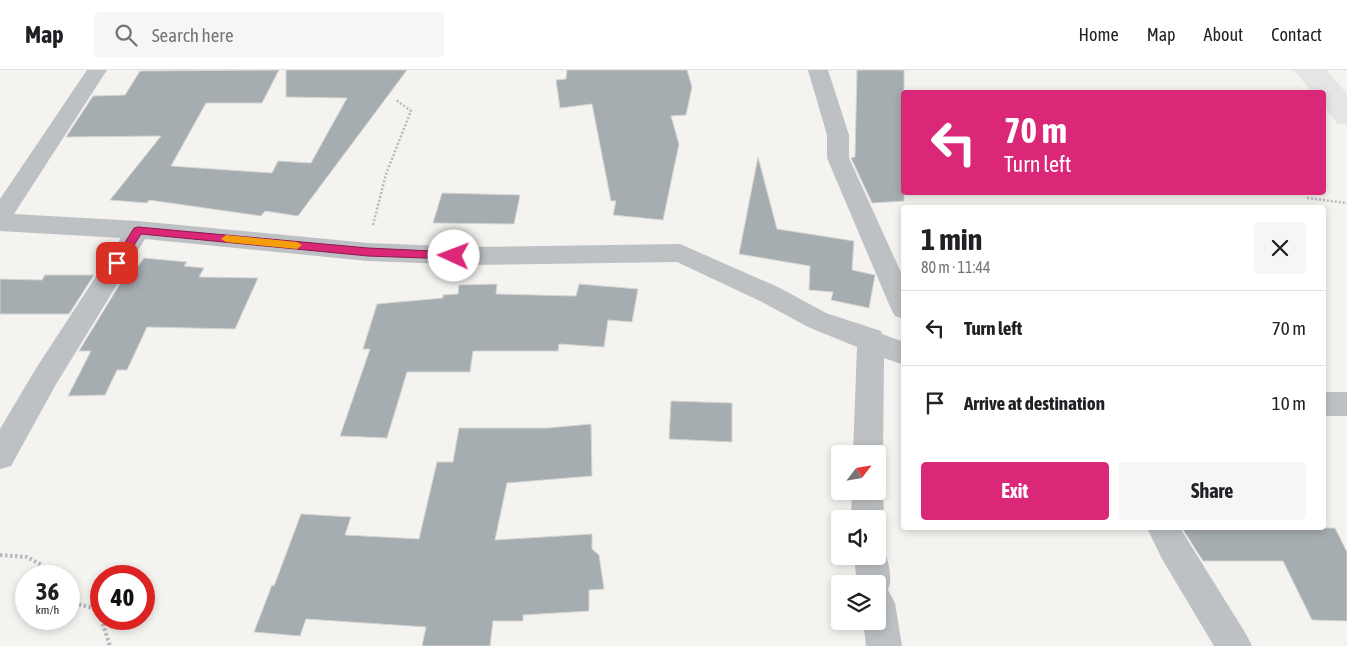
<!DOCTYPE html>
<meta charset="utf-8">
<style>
:root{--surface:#fff;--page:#f6f6f6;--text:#202124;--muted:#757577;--line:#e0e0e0;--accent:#db2777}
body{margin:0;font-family:"Asap Condensed",sans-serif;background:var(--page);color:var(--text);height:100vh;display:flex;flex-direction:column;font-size:19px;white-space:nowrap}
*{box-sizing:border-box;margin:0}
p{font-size:16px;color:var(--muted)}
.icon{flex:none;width:28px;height:28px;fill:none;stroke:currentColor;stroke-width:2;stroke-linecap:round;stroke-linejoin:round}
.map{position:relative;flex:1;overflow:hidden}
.sheet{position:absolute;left:901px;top:135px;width:425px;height:325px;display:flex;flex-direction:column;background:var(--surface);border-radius:5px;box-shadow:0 2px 8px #0003}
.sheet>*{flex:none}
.hud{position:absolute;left:901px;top:20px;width:425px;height:105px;border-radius:5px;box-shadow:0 2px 8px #0003;background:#db2777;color:#fff;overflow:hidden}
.needle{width:32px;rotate:59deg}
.fabs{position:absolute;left:831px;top:375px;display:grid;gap:10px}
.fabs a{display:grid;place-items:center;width:55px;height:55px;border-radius:5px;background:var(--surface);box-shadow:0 2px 8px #0003;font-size:25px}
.speed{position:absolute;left:15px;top:495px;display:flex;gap:10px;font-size:25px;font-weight:700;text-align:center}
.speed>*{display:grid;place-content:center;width:65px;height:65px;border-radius:50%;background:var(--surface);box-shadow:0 2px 8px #0003;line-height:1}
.speed small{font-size:12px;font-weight:400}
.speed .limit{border:8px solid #d22;background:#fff;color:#111}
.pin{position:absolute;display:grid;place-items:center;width:42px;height:42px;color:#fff;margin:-21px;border-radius:10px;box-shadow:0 2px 8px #0006}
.me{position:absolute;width:55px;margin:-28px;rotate:272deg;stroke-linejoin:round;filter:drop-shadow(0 0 4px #0008)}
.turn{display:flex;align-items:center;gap:18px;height:105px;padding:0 20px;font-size:22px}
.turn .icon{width:65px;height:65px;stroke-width:2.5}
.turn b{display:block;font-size:35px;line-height:42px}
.round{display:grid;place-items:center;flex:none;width:52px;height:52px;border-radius:5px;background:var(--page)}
.summary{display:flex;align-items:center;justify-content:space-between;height:85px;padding:0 20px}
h1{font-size:30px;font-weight:700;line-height:38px}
.primary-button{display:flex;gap:10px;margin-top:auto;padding:10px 20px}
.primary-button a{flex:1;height:58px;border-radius:5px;background:var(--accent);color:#fff;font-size:20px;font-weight:700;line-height:58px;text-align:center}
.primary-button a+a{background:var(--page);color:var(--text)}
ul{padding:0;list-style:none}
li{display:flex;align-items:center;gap:15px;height:75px;padding:0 20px;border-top:1px solid var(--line)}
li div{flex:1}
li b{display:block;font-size:19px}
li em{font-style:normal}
header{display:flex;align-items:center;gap:30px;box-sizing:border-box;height:70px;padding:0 25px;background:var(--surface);border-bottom:1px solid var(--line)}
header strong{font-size:24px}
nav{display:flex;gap:28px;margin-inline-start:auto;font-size:18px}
.search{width:350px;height:45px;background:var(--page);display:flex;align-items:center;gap:12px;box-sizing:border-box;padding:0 18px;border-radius:5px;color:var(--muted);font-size:19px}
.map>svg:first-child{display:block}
.built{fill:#e4e5e4}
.building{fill:#a5adb1;stroke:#d5d5d3}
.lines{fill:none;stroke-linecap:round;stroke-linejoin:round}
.path-far1{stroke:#b7babc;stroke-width:2.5;stroke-dasharray:2 2;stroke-linecap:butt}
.path{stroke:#b7babc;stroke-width:4;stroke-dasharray:2.5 2.5;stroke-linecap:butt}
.minor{fill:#bdc1c4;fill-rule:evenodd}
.route{fill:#db2777;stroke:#8e194d}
.slow{fill:#f59e0b}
</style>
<header>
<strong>Map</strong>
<div class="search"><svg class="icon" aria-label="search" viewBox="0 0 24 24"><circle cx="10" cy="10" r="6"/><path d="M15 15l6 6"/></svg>Search here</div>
<nav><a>Home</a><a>Map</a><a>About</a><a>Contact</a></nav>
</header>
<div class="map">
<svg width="1347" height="576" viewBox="0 0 1347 576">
<rect width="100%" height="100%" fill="#f4f3f0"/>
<polygon class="built" points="1294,0 1326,0 1347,24 1347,54 1338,54 1324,37 1324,22 1312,22"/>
<g class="building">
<polygon points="279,0 262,33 206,33 171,96 272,103 278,91 311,93 347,28 286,27 286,0 407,0 298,146 265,141 261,146 149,130 147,133 110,130 161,66 66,67 93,26 125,25 140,1"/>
<polygon points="567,0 687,0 692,17 686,45 671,46 679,74 663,150 613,145 616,131 611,131 592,34 560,38 556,10 566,9"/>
<polygon points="857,0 904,0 904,131 872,133 851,88 855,87"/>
<polygon points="758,87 777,159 854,171 852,200 875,205 869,238 831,230 833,222 809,220 810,196 739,184"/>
<polygon points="442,123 520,125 514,154 433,153"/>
<polygon points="144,188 187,192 184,196 204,198 199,207 258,208 235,259 147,257 127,300 117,300 105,325 68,326 91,281 79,281 126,204 132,205"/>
<polygon points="45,205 94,205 69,244 0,244 0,209 42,210"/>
<polygon points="497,214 496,224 576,226 579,214 638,219 632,252 608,250 604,277 559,274 558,281 473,281 470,302 407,302 387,368 340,366 370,279 363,279 377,234 443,228 443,225 458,224 459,215"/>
<polygon points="671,331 732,333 732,372 669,369"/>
<polygon points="591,354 592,406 507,413 495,470 592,464 592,479 599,485 604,519 589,520 589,541 523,545 523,551 493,551 490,576 422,576 426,557 306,549 300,566 254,562 272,515 274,516 301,444 351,447 345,465 419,469 437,392 453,392 459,358 548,358"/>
<polygon points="1182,458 1335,458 1347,482 1347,551 1312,550 1283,491 1203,491"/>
</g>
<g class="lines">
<g class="path-far1">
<polyline points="1307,128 1347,133"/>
<polyline points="373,155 386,104 411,41 396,30"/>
</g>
<g class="path">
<polyline points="0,485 27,487 42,495 44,506"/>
<polyline points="69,532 98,539 101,548"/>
<polyline points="101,549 110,576"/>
</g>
<g class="minor">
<polygon points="87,0 107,0 14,144 138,151 368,173 471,177 680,174 780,218 826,243 881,261 882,264 904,272 904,295 884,288 883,384 879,393 878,384 853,384 857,277 808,257 762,232 677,192 471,195 368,191 145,169 55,316 11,396 0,399 0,359 35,300 121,168 0,161 0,129"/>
<polygon points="808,0 828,0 849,65 849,88 904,209 904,249 895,246 891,239 827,88 827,65"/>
<rect x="1324" y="322" width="23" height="24"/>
<path d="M878 411C885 426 886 446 878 460V449H851L852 421H878Z"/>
<polygon points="1147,458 1180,458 1246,564 1252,576 1214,576 1162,489"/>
<path d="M878 473 882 475C887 487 894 507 888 520L895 533 902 576H866L863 551H878V514H857L854 486H878Z"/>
</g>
</g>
<polygon class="route" points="138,157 368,178 454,182 459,186 454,189 368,186 141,164 121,196 114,196 114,190 134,158"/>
<polygon class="slow" points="226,165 297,172 302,175 297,179 226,172 221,169"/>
</svg>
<div class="fabs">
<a><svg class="needle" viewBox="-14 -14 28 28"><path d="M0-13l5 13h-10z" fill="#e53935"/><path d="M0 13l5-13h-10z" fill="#757577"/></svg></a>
<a><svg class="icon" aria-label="sound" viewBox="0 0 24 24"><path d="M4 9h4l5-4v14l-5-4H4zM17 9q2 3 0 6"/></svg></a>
<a><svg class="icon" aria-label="layers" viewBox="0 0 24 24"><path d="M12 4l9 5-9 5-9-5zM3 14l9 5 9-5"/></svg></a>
</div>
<div class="speed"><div>36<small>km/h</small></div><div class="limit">40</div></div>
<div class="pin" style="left:117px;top:193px;background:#d93025"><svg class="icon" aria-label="arrive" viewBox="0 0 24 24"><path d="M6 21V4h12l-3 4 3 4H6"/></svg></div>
<svg class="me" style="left:454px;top:186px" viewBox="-20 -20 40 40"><circle r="19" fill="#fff"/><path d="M0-13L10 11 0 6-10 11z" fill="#db2777"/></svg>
<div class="hud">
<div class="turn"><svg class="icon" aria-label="left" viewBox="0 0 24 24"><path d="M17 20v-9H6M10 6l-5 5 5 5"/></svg><div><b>70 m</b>Turn left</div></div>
</div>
<section class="sheet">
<div class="summary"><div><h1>1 min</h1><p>80 m · 11:44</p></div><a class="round"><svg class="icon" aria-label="close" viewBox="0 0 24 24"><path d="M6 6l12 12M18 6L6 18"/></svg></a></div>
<ul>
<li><svg class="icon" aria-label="left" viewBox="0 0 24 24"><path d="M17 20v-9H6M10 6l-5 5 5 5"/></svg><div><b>Turn left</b></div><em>70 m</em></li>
<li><svg class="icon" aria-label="arrive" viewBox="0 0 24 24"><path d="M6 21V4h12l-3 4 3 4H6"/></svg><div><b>Arrive at destination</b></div><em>10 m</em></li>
</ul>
<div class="primary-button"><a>Exit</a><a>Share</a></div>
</section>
</div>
